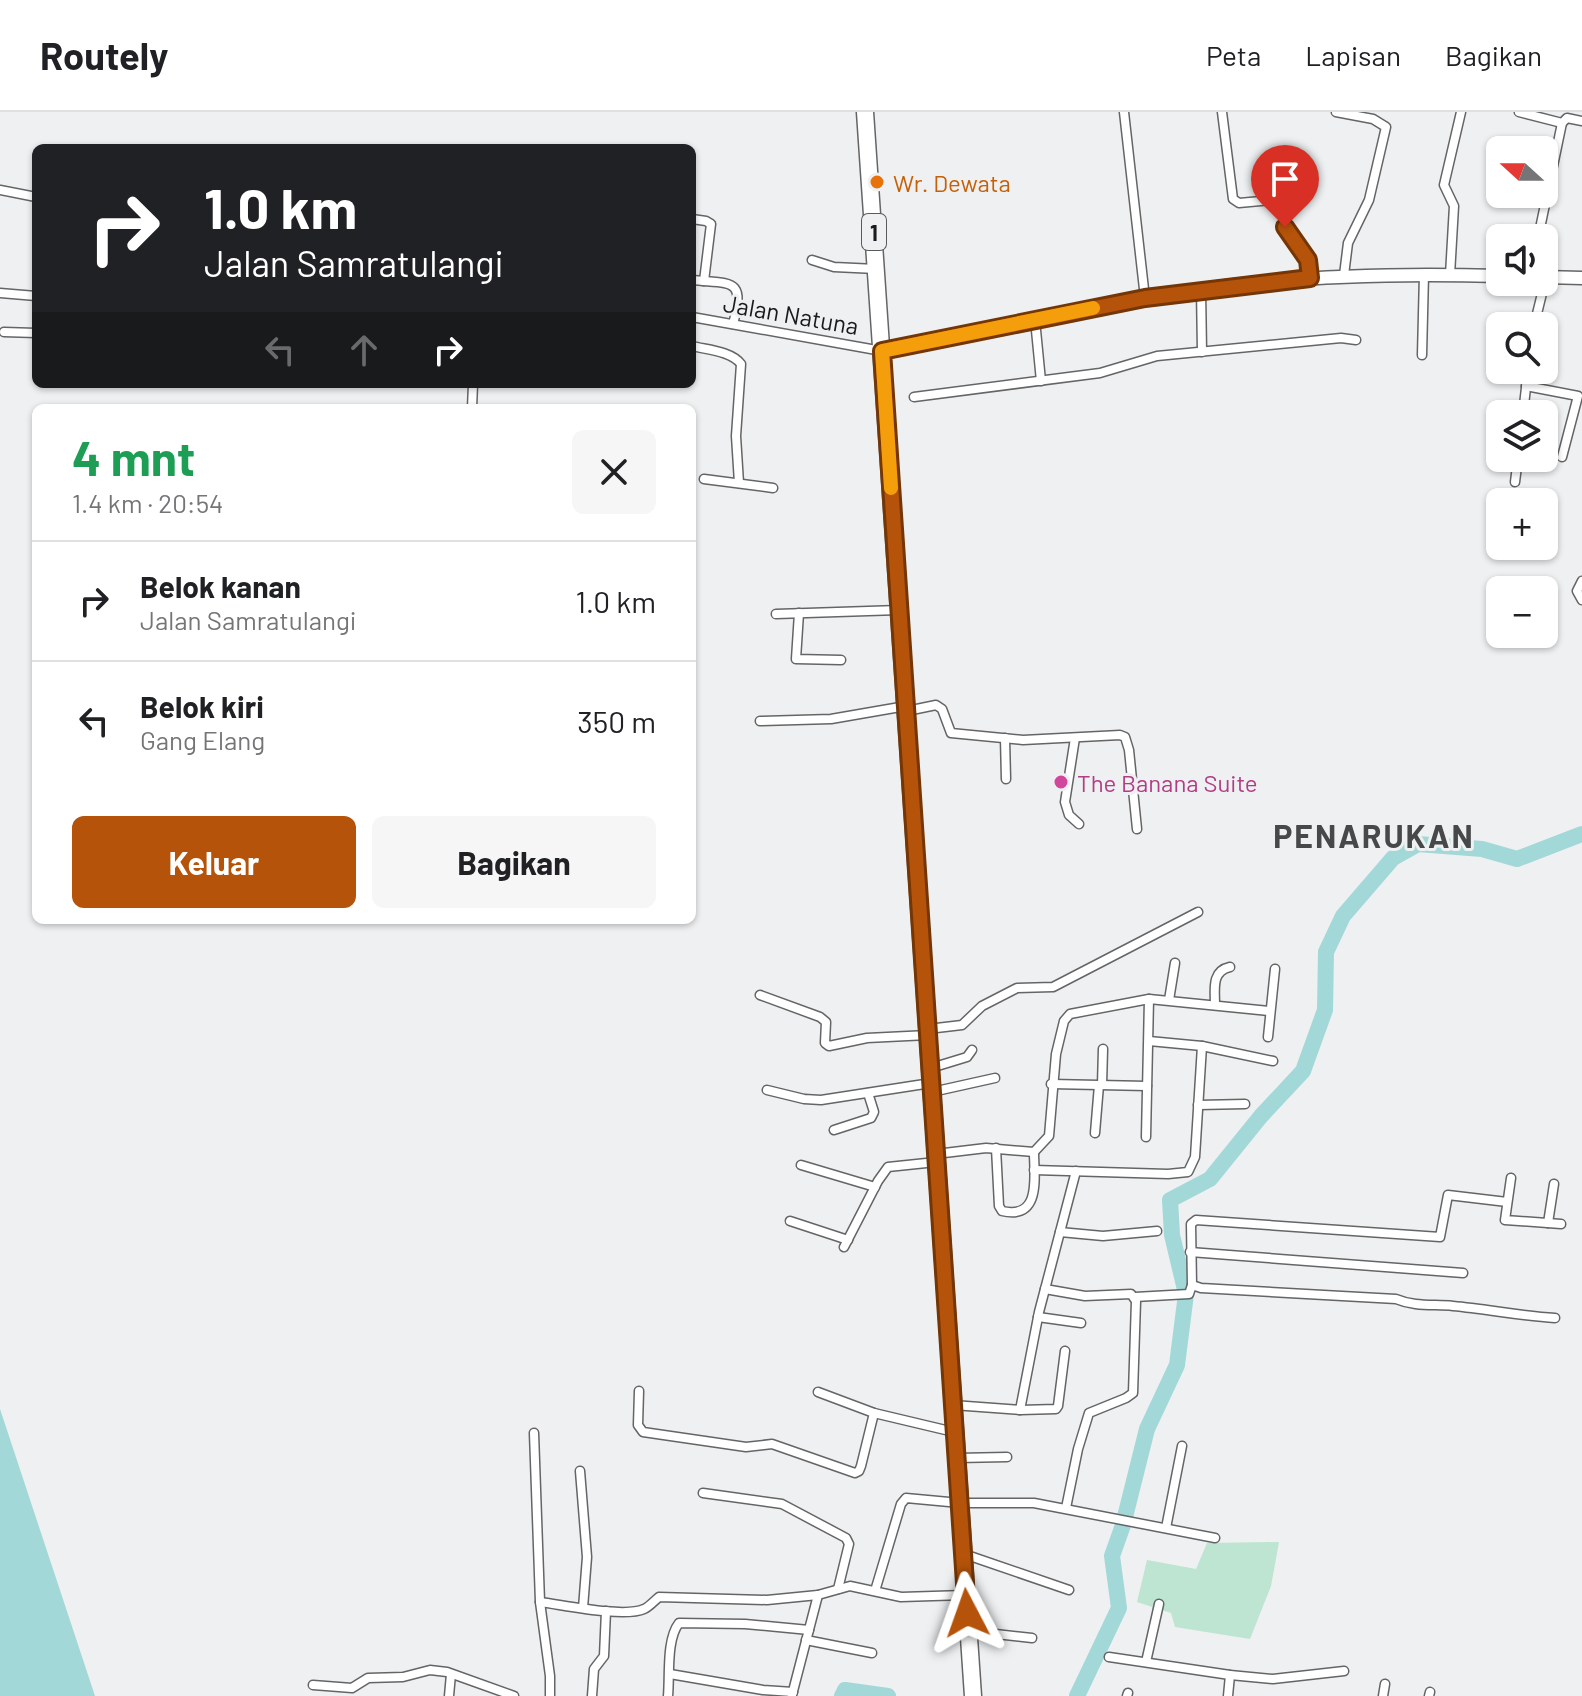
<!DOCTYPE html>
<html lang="id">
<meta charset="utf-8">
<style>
:root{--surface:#fff;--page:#f6f6f6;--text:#202124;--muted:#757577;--line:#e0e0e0;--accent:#b45309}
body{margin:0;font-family:Barlow,sans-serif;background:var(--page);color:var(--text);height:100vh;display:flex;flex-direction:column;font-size:30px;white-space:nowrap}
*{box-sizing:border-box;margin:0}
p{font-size:26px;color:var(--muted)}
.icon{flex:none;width:44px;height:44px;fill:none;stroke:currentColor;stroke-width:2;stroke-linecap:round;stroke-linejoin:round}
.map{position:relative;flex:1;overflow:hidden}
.drawer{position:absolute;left:32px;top:292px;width:664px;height:520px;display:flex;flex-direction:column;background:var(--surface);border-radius:12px;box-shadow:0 2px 6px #0004}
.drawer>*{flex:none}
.guide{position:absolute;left:32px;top:32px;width:664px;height:244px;border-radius:12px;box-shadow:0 2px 6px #0004;background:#202124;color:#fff;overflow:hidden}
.needle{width:52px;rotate:291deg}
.tools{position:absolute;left:1486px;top:24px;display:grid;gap:16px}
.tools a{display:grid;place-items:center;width:72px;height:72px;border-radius:12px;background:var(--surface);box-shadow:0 2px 6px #0004;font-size:40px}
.pin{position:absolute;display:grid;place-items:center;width:68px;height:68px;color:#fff;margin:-82px -34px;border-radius:50% 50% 50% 0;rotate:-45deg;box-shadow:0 0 8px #0007}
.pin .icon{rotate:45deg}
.me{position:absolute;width:88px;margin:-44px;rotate:356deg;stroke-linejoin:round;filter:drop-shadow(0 0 6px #0008)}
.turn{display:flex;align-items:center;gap:28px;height:168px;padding:0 40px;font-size:36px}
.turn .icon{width:104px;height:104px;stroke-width:2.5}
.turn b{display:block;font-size:56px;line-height:68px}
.lanes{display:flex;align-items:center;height:76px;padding:0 40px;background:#0003;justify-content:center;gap:40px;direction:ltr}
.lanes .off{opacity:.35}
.round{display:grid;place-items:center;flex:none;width:84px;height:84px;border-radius:12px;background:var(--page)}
.overview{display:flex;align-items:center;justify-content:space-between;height:136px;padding:0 40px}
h1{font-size:48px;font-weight:700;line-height:60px;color:#1e9e55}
.button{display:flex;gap:16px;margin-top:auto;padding:16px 40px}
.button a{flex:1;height:92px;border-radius:12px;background:var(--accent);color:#fff;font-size:32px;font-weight:700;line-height:92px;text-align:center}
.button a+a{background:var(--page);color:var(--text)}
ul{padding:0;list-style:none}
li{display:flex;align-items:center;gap:24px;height:120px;padding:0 40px;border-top:2px solid var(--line)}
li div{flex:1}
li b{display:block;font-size:30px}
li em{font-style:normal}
header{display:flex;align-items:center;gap:48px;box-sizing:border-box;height:112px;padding:0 40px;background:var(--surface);border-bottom:2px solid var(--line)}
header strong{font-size:38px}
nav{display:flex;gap:44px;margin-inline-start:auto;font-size:28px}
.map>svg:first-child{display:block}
.green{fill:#bde5d1}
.water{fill:#a2d8d7}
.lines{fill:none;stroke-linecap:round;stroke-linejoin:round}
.river{stroke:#a2d8d7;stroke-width:16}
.street-casing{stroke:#636566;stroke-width:11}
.secondary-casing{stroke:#636566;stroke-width:15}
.highway-casing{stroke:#636566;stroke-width:19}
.street{stroke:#fff;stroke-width:8}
.secondary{stroke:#fff;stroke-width:12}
.highway{stroke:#fff;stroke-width:16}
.route-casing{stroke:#753606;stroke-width:20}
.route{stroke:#b45309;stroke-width:14}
.slow{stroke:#f59e0b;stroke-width:14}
.food-dot{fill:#e8710a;stroke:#eef0f1;stroke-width:3}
.hotel-dot{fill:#d1479c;stroke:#eef0f1;stroke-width:3}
.labels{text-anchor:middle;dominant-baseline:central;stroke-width:6;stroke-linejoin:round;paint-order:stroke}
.shield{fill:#eef0f1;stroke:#595a5b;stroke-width:2}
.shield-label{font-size:22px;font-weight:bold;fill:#191a1b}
.food-label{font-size:24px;fill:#c56008;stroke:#eef0f1;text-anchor:start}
.street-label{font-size:24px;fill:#191a1b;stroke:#eef0f1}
.hotel-label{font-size:24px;fill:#b23c85;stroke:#eef0f1;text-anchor:start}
.district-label{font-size:32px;font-weight:bold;letter-spacing:2px;fill:#464849;stroke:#eef0f1}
</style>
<header>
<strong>Routely</strong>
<nav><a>Peta</a><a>Lapisan</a><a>Bagikan</a></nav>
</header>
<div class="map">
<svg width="1582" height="1584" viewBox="0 0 1582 1584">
<rect width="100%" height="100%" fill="#eef0f1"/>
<polygon class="green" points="1279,1430 1271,1474 1250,1527 1175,1515 1171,1501 1137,1490 1147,1448 1196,1457 1207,1431"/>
<polygon class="water" points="0,1297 95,1584 0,1584"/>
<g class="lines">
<g class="river">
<polyline points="842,1584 845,1578 888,1584"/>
<polyline points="1077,1584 1119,1496 1112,1444 1123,1413 1147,1317 1177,1253 1186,1182 1172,1123 1170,1088 1210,1067 1261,1004 1303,959 1325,898 1326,840 1343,804 1393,746 1418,732 1482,737 1517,747 1582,722"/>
</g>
<g class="street-casing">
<g id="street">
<polyline points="1124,0 1145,186"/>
<polyline points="1222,0 1233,87 1239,91 1282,87 1285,115 1308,148 1310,166"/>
<polyline points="1336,0 1373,7 1386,15 1369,88 1348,131 1344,163"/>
<polyline points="1519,0 1562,11 1567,6 1582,9"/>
<polyline points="0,78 36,85"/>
<polyline points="692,107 706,109 711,112 704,169"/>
<polyline points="1538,126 1562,11"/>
<polyline points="812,148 834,155 876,157"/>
<polyline points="1450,163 1454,94 1444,73 1461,0"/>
<path d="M692 168C731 172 746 165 733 212"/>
<polyline points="1201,177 1202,240"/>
<polyline points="0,181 36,184"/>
<polyline points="692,205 882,239"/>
<polyline points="1035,208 1041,269"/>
<polyline points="1534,214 1546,165"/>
<polyline points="4,220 36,221"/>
<path d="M692 234C708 238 731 239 741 252L736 324 739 371"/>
<polyline points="1422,243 1424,162"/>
<polyline points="1526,274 1578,284 1562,345"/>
<polyline points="914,285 1100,261 1157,244 1341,226 1356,228"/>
<polyline points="472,296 473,272"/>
<polyline points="1523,302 1528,258"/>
<polyline points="704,367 773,376"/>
<polyline points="1515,370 1518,346"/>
<polyline points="1582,469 1577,479 1582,488"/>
<polyline points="799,501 796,547 841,548"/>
<polyline points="776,502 899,498"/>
<polyline points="907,599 936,593 942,597 951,621 1023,628 1120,623 1125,625 1129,638 1137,717"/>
<polyline points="760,609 831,607 906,594"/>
<polyline points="1005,626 1006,667"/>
<polyline points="1075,626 1065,690 1069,703 1079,712"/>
<polyline points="760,883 820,905 826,910 825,931 829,934 867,926 928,923"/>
<polyline points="1169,888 1175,851"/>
<path d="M1215 893C1215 878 1211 859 1230 855"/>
<polyline points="928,917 962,913 982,894 1017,876 1053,875 1198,800"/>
<polyline points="1268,925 1275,857"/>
<polyline points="1149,929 1202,934 1273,949"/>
<polyline points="931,956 967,945 972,938"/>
<polyline points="1051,972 1147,974"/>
<polyline points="1102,973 1103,937"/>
<polyline points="767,978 804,987 821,988 931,971"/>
<polyline points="932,980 995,966"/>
<polyline points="1198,993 1245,992"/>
<polyline points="834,1018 871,1006 874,1000 868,981"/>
<polyline points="1095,1021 1099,973"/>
<polyline points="1146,1025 1149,887"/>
<path d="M996 1036 999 1094 1002 1099C1042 1108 1034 1064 1034 1040"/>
<polyline points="1034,1040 1049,1024 1056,942 1064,909 1070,902 1149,887 1269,899"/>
<polyline points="936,1042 986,1036 1034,1040"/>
<polyline points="801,1053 875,1075"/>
<polyline points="1034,1058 1168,1062 1188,1060 1195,1045 1202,934"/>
<polyline points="1511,1066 1505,1108 1561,1112"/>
<polyline points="790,1109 848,1128"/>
<polyline points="1548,1111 1554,1072"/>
<polyline points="1060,1120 1103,1124 1157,1119"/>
<polyline points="844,1135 878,1069 888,1055 936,1050"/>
<polyline points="1190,1140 1463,1161"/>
<polyline points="1192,1173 1191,1112 1196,1108 1440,1125 1448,1083 1507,1090"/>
<polyline points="1045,1177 1085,1184 1131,1182 1136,1189 1133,1281 1126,1286 1089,1301 1078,1337 1066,1396"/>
<path d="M1135 1185 1189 1182 1192 1173 1201 1176 1396 1187C1415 1195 1434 1192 1453 1194 1487 1197 1520 1204 1555 1206"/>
<polyline points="1038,1205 1081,1211"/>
<polyline points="639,1279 638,1313 643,1320 746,1335 772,1332 855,1361 859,1359 861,1354 874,1301"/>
<polyline points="818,1280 874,1301 954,1320"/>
<polyline points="953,1293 1020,1298 1056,1297 1058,1294 1065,1239"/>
<polyline points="1020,1298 1039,1200 1076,1059"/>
<polyline points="534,1321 540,1490 550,1564 550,1584"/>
<polyline points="957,1346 1007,1345"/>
<polyline points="580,1359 587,1445 583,1496"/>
<polyline points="703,1381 782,1392 846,1426 849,1432 838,1477"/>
<polyline points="1166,1416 1182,1334"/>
<polyline points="964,1442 1069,1478"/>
<polyline points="875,1479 901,1392 906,1386 960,1391 1034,1391 1215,1426"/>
<path d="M540 1490C564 1493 624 1506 644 1497 649 1495 654 1489 659 1485L767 1488 818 1483 850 1474 901 1485 965 1483"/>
<polyline points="969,1519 1032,1526"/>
<polyline points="806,1528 872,1541"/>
<polyline points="1109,1545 1230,1563 1273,1567 1344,1559"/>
<polyline points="1146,1550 1159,1492"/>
<polyline points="670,1562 763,1578 793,1580"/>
<polyline points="313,1573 352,1576 368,1566 403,1565 430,1558 447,1560 514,1584"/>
<polyline points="792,1583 818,1483"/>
<polyline points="449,1584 451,1562"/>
<polyline points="592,1584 594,1557 604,1544 606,1499"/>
<path d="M668 1584C670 1563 666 1528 679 1511L745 1512 809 1518"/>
<polyline points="1127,1584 1128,1581"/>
<polyline points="1228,1584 1230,1563"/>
<polyline points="1383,1584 1385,1572"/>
<polyline points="1429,1584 1430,1580"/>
</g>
</g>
<g class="secondary-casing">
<g id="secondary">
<polyline points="1544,165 1582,166"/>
<path d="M882 239C988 219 1092 193 1198 178 1298 163 1398 161 1500 164"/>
</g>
</g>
<g class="highway-casing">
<polyline id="highway" points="865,0 973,1584"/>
</g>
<use href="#street" class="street"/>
<use href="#secondary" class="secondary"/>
<use href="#highway" class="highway"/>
</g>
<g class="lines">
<g class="route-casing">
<polyline id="route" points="967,1501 882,239 1145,186 1310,166 1308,148 1285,115"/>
</g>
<use href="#route" class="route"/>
<polyline class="slow" points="891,376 882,239 1093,196"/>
</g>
<circle class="food-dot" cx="877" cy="70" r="8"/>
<circle class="hotel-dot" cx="1061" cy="670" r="8"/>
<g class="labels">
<rect class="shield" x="862" y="102" width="24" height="36" rx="6"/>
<g class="shield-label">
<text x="874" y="120">1</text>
</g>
<g class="food-label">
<text x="893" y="70">Wr. Dewata</text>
</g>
<g class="street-label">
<text transform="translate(791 202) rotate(10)">Jalan Natuna</text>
</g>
<g class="hotel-label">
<text x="1077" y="670">The Banana Suite</text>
</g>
<g class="district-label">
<text x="1374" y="723">PENARUKAN</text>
</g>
</g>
</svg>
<div class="tools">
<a><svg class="needle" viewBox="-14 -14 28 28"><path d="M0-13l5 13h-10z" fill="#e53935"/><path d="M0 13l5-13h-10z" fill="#757577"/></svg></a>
<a><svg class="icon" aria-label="sound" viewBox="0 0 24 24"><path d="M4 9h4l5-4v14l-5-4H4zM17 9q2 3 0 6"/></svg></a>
<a><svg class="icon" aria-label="search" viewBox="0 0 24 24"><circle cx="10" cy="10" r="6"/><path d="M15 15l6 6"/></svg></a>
<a><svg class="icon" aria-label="layers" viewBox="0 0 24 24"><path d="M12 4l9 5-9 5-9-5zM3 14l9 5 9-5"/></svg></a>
<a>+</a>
<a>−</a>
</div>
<div class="pin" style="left:1285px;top:115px;background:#d93025"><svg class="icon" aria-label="arrive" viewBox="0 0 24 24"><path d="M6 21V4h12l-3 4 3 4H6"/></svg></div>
<svg class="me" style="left:967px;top:1501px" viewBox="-20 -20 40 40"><path d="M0-17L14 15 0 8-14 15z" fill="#b45309" stroke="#fff" stroke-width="4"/></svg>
<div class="guide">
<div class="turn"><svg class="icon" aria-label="right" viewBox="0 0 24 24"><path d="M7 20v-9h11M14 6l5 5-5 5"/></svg><div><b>1.0 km</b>Jalan Samratulangi</div></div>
<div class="lanes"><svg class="icon off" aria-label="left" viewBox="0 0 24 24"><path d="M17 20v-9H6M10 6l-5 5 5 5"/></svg><svg class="icon off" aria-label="ahead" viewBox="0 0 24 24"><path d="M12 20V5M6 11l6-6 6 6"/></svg><svg class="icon" aria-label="right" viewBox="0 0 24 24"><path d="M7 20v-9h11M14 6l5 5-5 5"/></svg></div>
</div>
<section class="drawer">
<div class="overview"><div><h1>4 mnt</h1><p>1.4 km · 20:54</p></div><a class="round"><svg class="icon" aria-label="close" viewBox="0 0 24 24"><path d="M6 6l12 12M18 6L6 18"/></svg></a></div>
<ul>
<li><svg class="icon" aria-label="right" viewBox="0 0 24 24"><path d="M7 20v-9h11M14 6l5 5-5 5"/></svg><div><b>Belok kanan</b><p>Jalan Samratulangi</p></div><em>1.0 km</em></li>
<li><svg class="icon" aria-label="left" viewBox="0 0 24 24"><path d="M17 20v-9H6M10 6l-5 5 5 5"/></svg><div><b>Belok kiri</b><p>Gang Elang</p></div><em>350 m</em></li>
</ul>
<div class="button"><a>Keluar</a><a>Bagikan</a></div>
</section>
</div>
